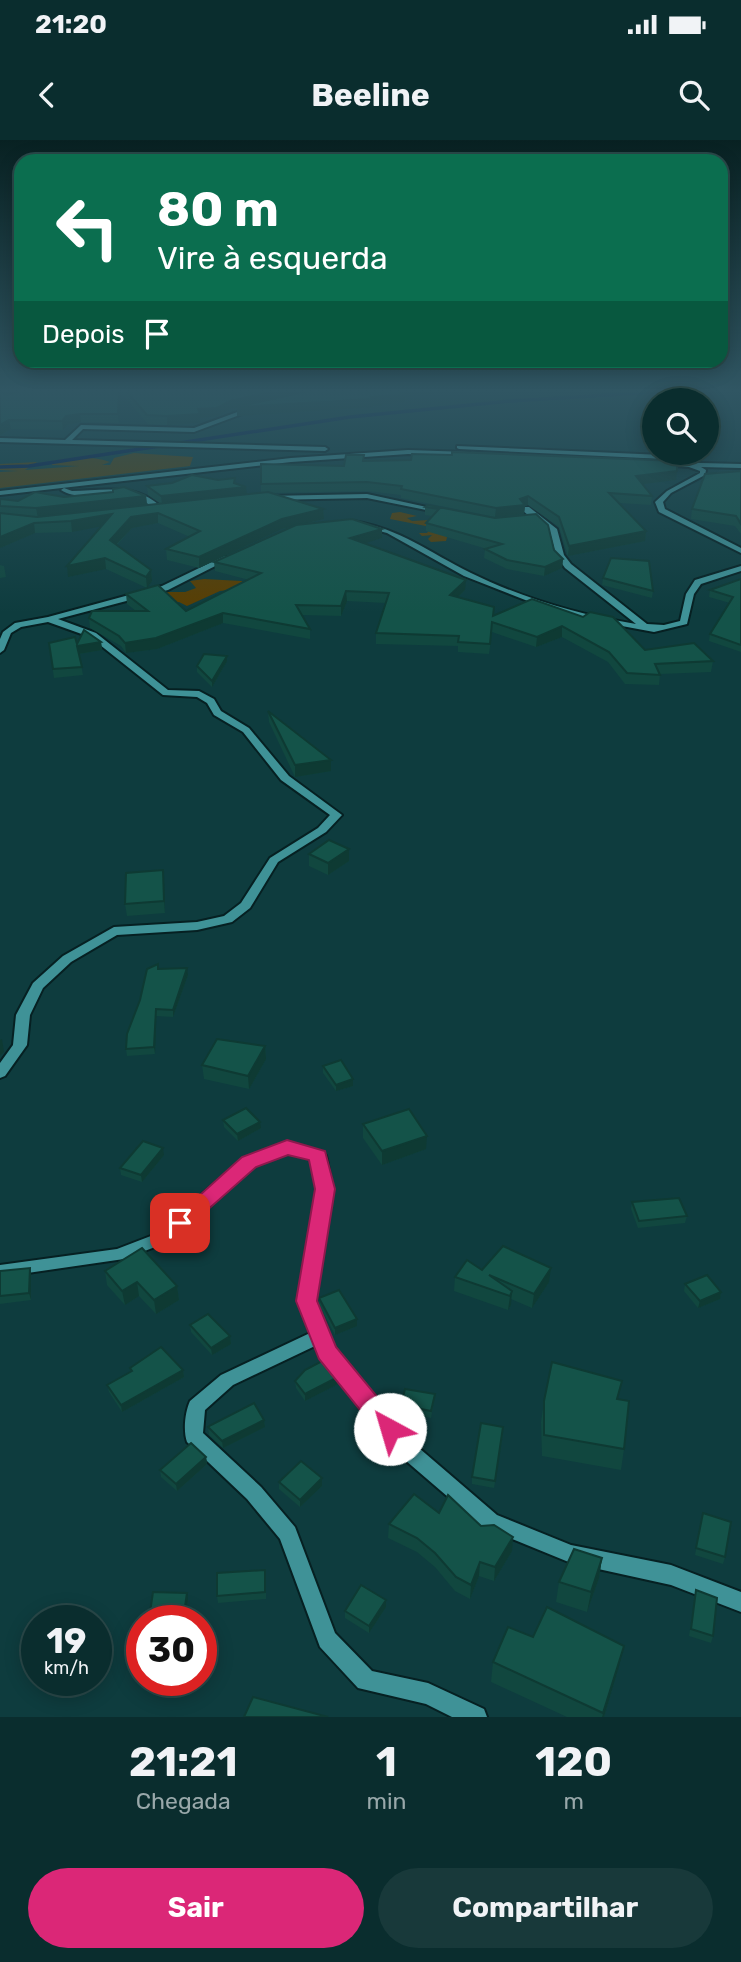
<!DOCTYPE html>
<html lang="pt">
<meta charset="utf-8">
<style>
:root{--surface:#0a2d2e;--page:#18393a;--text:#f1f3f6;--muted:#99a8aa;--line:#2a494a;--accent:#db2777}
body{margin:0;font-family:Rubik,sans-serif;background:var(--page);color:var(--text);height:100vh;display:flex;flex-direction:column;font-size:26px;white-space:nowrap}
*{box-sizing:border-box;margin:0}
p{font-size:23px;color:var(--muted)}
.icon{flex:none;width:38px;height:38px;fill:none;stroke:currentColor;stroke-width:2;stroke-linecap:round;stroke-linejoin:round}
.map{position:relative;height:1577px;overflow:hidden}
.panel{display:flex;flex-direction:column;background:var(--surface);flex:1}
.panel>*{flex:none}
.banner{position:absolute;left:14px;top:14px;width:714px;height:214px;border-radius:21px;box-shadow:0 4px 18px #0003,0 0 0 2px var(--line);background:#0b6e4f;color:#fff;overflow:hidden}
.buttons{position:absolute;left:642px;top:248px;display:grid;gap:14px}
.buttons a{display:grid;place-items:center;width:77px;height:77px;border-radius:50%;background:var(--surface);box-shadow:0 4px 18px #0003,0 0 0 2px var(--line);font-size:35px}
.speed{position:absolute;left:21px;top:1465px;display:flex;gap:14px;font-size:35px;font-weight:700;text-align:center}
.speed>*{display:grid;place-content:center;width:91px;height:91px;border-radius:50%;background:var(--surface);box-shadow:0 4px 18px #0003,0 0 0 2px var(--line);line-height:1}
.speed small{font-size:18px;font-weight:400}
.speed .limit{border:10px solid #d22;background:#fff;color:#111}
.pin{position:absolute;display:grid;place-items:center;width:60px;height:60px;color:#fff;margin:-30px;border-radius:14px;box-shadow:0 4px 10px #0006}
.me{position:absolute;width:77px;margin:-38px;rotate:321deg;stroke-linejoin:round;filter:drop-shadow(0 0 5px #0008)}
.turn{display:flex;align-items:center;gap:24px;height:147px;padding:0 28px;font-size:32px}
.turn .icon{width:91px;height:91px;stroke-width:2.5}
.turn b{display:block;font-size:49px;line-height:60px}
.then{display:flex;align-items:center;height:66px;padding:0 28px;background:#0003;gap:14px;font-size:26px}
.eta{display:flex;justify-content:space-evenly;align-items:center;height:119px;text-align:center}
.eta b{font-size:42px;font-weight:700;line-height:49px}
.primary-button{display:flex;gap:14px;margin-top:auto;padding:14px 28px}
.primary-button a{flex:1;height:80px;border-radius:42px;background:var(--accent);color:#fff;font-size:28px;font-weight:700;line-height:80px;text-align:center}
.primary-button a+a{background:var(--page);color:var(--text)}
.status{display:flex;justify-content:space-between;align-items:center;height:49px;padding:0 35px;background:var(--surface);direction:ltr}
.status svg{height:19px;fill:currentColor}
header{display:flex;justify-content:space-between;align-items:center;height:91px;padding:0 28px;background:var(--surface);font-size:32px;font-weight:700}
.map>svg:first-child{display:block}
.green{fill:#593e01}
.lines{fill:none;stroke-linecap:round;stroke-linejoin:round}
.stream{stroke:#00164b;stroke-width:3.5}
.minor-casing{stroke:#062022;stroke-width:4}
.minor{fill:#3f9297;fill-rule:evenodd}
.wall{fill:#11473f}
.shaded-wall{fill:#0e3a33}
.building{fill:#145349;stroke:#0e3a33;stroke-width:2}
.route{fill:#db2777;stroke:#8e194d;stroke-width:2}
</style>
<div class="status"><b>21:20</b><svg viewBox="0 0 49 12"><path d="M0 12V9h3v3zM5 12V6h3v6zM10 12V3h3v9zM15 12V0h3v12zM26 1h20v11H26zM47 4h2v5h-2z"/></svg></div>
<header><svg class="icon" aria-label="back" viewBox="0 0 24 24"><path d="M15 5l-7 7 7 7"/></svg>Beeline<svg class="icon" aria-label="search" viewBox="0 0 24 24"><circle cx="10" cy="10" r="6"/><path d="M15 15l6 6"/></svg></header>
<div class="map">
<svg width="741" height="1577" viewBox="0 0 741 1577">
<rect width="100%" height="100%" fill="#0e3c3e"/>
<g class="green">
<path d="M134 313 193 317 190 326 0 348V332L18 331 0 330V324L37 322 25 330 79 326 52 325V321C70 318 92 315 110 322L102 325H110L114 318Z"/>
<polygon points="400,372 417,376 407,378 412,381 429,380 448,394 446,401 431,402 428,399 432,395 422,396 419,393 427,393 431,387 390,379 392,373"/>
<polygon points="204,439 242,441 246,448 220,451 187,466 179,462 172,464 159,452 185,452 196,448 190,441"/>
</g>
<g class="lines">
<polyline class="stream" points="0,327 29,326 350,277 511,261 671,251"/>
<g class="minor-casing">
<g id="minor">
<polygon points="251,267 253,270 194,292 83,289 72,300 325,307 328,309 325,311 0,302 0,298 65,300 81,285 194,288"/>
<polygon points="457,306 685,316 688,318 685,320 459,309 457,308"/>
<polygon points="408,310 468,312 471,314 468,316 408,314 291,322 0,355 0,351 291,318"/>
<polygon points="661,322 741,324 741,328 701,327 706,330 705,335 671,353 663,362 665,369 741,408 741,413 659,372 655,362 667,351 700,333 700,331 689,327 659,325 658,324"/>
<path d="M64 348 72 351C103 350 140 343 163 369L156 371C124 337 87 367 61 350Z"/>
<polygon points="367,354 445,371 441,373 367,358 268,360 264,358 268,356"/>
<path d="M523 367H529L557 389 564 415 571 424 647 484 664 485 680 481 686 454 695 440 741 426V431L701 444 694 454 687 484 654 492 611 484 543 467 464 436 387 393 349 383 353 381C402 389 428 412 471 433 522 458 579 475 636 484L565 428 556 415 550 392 523 371Z"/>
<polygon points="224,416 231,418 168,450 58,479 96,493 168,550 199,551 214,559 221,571 249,588 289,636 342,675 326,692 278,722 250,768 232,782 197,790 117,795 71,822 43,848 30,875 27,905 5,936 0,938 0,923 13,905 16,875 33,843 63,816 114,787 197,782 224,776 241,763 270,718 318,688 330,675 281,640 243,592 214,575 207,563 197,557 163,555 90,497 48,482 21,487 11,493 4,510 0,513 0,499 3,492 15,483 48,477 162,446"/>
<path d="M287 1002 323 1012 326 1016 333 1049 315 1161 333 1209 412 1302 497 1375 571 1405 671 1425 741 1452V1472L671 1445 571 1423 483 1387 398 1314 320 1218 315 1206 233 1245 205 1270 203 1293 261 1347 295 1387 335 1493 372 1531 428 1543 484 1569 487 1577H452L426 1564 358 1548 320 1507 280 1399 247 1359 187 1302C183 1291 185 1272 190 1261L221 1235 310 1193 299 1161 317 1049 311 1019 288 1013 254 1026 168 1102 124 1119 0 1137V1125L117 1109 156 1094 244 1018Z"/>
</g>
</g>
<use href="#minor" class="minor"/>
</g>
<g class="wall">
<polygon points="0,251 453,251 405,257 405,262 373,266 373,267 237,276 237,268 230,269 218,276 200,278 200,283 167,285 148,284 121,253 119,283 81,282 67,285 63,290 11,289 0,295"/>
<polygon points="364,315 364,321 677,331 676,340 643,344 652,356 651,365 619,363 646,391 645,401 568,416 559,387 528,365 525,366 524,374 495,377 401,358 401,355 367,351 271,353 323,369 324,379 304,384 382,398 364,403 465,450 458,457 494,476 532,459 645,510 713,521 711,532 660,534 659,545 625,544 608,522 562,497 536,507 492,492 489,514 458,512 458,506 376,504 376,493 386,463 347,461 341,476 302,475 310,489 310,499 223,483 157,509 126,513 121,506 90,488 89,478 136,471 127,464 126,454 186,471 249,440 215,431 214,422 292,387 282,389 199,428 167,420 166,409 190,397 158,383 132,388 117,405 151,430 152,441 147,448 106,429 68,437 101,386 72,392 35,393 0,408 0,360 18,361 64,357 146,356 147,365 161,364 148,355 147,346 235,338 235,343 247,354 261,353 261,344 344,326"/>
<polygon points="741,331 741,394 735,386 691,379 692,369"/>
<polygon points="428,365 554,410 563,419 562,428 544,436 507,429 484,418 485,409 487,409 426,391 426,383 432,376 425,375 425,367"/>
<polygon points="0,425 4,426 6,437 0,438"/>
<polygon points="603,438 653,451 652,458 602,445"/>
<polygon points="741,439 741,512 709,501 710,494 730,463 709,457 710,450"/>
<polygon points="101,502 102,510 79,514 83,535 54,538 49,503 77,504"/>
<polygon points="227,516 227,521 212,547 197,532 197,526"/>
<polygon points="268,571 331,620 331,631 295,637 269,582"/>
<polygon points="309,714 349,721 328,735 309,726"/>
<polygon points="164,743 165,773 127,776 125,764"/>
<polygon points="158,829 188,835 173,877 156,876 155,914 127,916 126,909"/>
<polygon points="265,906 266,919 249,949 204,939 202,925"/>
<polygon points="323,926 353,946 336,951 323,933"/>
<polygon points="223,980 261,988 238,1001 224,987"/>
<polygon points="363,984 426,1009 382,1025 363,998"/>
<polygon points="164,1015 142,1042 121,1035 120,1028"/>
<polygon points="632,1062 687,1076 685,1083 638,1088 631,1069"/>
<polygon points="30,1128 31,1135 31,1160 0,1164 0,1131"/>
<polygon points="482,1130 549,1142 532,1168 511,1159 511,1165 508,1170 454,1151 455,1137"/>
<polygon points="105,1131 177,1146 179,1160 156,1174 139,1156 125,1165 107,1145"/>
<polygon points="685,1144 721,1152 720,1159 698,1168 684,1151"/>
<polygon points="319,1158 357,1179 357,1186 335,1195 319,1165"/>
<polygon points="190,1185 230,1196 231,1204 212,1215 191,1192"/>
<polygon points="130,1228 183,1230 184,1237 122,1272 109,1252 107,1245 131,1232"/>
<polygon points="295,1241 338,1244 305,1261 296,1248"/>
<polygon points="619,1259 624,1309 621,1330 542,1316 541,1282 544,1261"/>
<polygon points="434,1261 431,1278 401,1272 401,1265"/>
<polygon points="264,1280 265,1287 223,1308 209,1295 208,1287"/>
<polygon points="503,1294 494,1348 472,1344 472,1337"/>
<polygon points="206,1317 207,1324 177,1351 161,1337 160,1330"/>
<polygon points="322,1338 322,1346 300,1367 279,1349 279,1342"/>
<polygon points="439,1373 512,1411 494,1441 479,1436 470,1459 455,1451 435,1427 417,1412 388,1398 389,1384"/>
<polygon points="703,1373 725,1417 723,1424 695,1415"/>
<polygon points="602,1418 599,1438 587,1472 556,1462 559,1442"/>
<polygon points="266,1437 266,1459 218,1463 217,1456"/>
<polygon points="696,1450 713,1496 711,1503 689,1496"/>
<polygon points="187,1453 188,1460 185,1480 149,1480 149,1479"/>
<polygon points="386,1460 386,1467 369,1493 345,1478 345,1471"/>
<polygon points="533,1497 619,1526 604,1577 567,1577 491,1542 493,1522"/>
</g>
<g class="shaded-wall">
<polygon points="1,251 25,251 2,260"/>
<polygon points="119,251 121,251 119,283 118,274"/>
<polygon points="275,251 313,251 371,257 398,251 453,251 405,257 405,262 373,266 373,267 237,276 237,268 230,269 218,276 200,278 200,283 167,285 167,276"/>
<polygon points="80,274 81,282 67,285 63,290 62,281 66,276"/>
<polygon points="9,280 11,289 0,295 0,285"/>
<polygon points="677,331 676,340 635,345 636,336"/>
<polygon points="235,338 235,348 246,347 247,355 162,364 161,356"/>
<polygon points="146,356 147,366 38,378 36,368"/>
<polygon points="528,356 528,365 525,366 524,374 495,377 496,368"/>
<polygon points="323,369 324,379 282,389 199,428 199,417 282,379"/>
<polygon points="158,373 158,383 132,388 111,410 110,400 131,377"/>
<polygon points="112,374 113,384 72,392 71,381"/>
<polygon points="34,383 35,393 0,408 0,397"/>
<polygon points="382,389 382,398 350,408 350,398"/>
<polygon points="646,391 645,401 568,416 569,406"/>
<polygon points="105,418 106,429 68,437 67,426"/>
<polygon points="563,419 562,428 544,436 545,427"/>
<polygon points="151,430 152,441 147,448 146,437"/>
<polygon points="466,440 465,450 450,465 450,455"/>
<polygon points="346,451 347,461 341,476 341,466"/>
<polygon points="223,473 223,483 157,509 126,513 125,503"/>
<polygon points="562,486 562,497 536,507 537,497"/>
<polygon points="101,502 102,510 78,514 77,506"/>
<polygon points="227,516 227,521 212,547 212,541"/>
<polygon points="331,620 331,631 295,637 295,625"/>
<polygon points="349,709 349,721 328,735 328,723"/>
<polygon points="163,730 164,743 165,773 164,761"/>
<polygon points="187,828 188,835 173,877 173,870"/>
<polygon points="156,869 156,876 155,914 154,907"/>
<polygon points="2,899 4,912 0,916 0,900"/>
<polygon points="265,906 266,919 249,949 248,936"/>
<polygon points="353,939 353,946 336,951 336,945"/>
<polygon points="260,982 261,988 238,1001 237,994"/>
<polygon points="427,996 426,1009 382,1025 382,1011"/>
<polygon points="163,1008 164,1015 142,1042 141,1035"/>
<polygon points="30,1128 31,1135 31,1160 29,1153"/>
<polygon points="551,1128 549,1142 532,1168 534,1154"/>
<polygon points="137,1142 139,1156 125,1165 122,1151"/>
<polygon points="177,1146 179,1160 156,1174 154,1160"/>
<polygon points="512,1151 511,1165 508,1170 510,1156"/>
<polygon points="721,1152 720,1159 698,1168 700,1161"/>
<polygon points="357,1179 357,1186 335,1195 335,1188"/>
<polygon points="230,1196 231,1204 212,1215 211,1208"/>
<polygon points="183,1230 184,1237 122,1272 121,1265"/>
<polygon points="338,1237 338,1244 305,1261 305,1254"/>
<polygon points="264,1280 265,1287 223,1308 222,1301"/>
<polygon points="206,1317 207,1324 177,1351 176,1344"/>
<polygon points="322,1338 322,1346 300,1367 300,1360"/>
<polygon points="513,1397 512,1411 494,1441 495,1427"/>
<polygon points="602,1418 599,1438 587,1472 591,1452"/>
<polygon points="480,1422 479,1436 470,1459 471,1445"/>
<polygon points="187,1453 188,1460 185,1480 184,1480"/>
<polygon points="386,1460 386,1467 369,1493 369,1486"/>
<polygon points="624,1506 619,1526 604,1577 602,1577"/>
</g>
<g class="building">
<polygon points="0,251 2,251 1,251 7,255 22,251 119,251 118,274 80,274 66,276 62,281 9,280 0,285"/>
<polygon points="126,251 275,251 230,261 217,268 198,269 200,274 167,276 147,275"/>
<polygon points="307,251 400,251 405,254 371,257 373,259 237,267"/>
<polygon points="452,312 677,321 677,331 636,336 652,356 609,353 646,391 569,406 559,377 528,356 520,359 525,365 496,368 401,349 402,346 367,342 261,344 261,324 344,326 346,315 364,315 363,321 411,320 412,314 452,315"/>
<polygon points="741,331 741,384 736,376 692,369 705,334"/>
<polygon points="192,335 218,340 235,338 234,343 246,347 161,356 147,346 172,343"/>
<polygon points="124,347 146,356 36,368 0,366 0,360 1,359 18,361 35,352 64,357 113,352 113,349"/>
<polygon points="268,352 323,369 282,379 199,417 166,409 200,391 158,373 131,377 110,400 151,430 146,437 105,418 67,426 112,374 71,381 34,383 0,397 0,373 37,377"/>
<polygon points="428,365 495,378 536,374 548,385 554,410 563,419 545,427 507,420 485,409 502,404 426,383 439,369 425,367"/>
<polygon points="352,379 382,389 350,398 466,440 450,455 494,467 493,476 532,459 583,477 590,472 613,477 645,510 694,503 713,521 655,524 660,535 627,533 609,512 562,486 537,497 492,482 490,504 458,502 459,496 376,493 389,453 346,451 341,466 296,465 310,489 223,473 156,498 125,503 119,496 89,478 92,471 148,471 126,454 158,445 186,471 261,433 214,422 296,385"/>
<polygon points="611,418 649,421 653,451 603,438"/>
<polygon points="741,439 741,505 710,494 733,457 710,450"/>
<polygon points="84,490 101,502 77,506 82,527 53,529 49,503 75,497 77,504"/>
<polygon points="204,514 227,516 212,541 197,526"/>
<polygon points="268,571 331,620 295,625"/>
<polygon points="329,700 349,709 328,723 309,714"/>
<polygon points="163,730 164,761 125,764 126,733"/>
<polygon points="158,824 158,829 187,828 173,870 156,869 154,907 126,909 127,894 140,860 147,829"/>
<polygon points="217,899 265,906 248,936 202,925"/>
<polygon points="341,920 353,939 336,945 323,926"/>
<polygon points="246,968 260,982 237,994 223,980"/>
<polygon points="409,969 427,996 382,1011 363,984"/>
<polygon points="143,1001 163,1008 141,1035 120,1028"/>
<polygon points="679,1058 687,1076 639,1081 632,1062"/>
<polygon points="503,1106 551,1128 534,1154 489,1135 512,1151 510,1156 455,1137 467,1120 482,1130"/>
<polygon points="142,1108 177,1146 154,1160 137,1142 122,1151 105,1131"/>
<polygon points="30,1128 29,1153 0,1156 0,1131"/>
<polygon points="707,1135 721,1152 700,1161 685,1144"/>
<polygon points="339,1150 357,1179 335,1188 319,1158"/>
<polygon points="208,1174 230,1196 211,1208 190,1185"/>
<polygon points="161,1207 183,1230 121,1265 107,1245 132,1231 130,1228"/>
<polygon points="324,1220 338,1237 305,1254 295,1241 305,1230"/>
<polygon points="552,1222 622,1241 617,1259 629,1261 624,1309 544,1295 544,1261"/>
<polygon points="405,1249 435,1254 431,1271 401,1265"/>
<polygon points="254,1263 264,1280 222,1301 208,1287 211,1285"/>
<polygon points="481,1283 503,1287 495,1341 472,1337"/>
<polygon points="191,1303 206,1317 176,1344 160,1330"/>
<polygon points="301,1321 322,1338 300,1360 279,1342"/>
<polygon points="414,1354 439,1373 448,1355 481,1386 494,1385 513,1397 495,1427 480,1422 471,1445 456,1437 435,1413 417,1398 389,1384"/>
<polygon points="703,1373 731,1382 725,1417 696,1408"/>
<polygon points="574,1409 602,1418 591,1452 559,1442"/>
<polygon points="265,1430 265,1452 217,1456 217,1433"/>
<polygon points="361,1445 386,1460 369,1486 345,1471"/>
<polygon points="696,1450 717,1458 713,1496 691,1489"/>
<polygon points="153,1452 187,1453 183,1480 149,1479"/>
<polygon points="547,1467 624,1506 603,1573 493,1522 508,1487 533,1497"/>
<polygon points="253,1557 328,1577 244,1577"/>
</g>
<linearGradient id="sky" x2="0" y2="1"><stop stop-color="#082122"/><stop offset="0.53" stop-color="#305663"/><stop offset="1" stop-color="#305663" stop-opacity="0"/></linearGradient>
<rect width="741" height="472" fill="url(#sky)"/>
<polygon class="route" points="287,1000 325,1011 335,1049 317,1161 336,1207 398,1282 401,1289 398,1296 390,1300 381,1296 319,1219 296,1161 315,1049 309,1020 288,1015 256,1027 187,1088 172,1088 169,1083 242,1017"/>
</svg>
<div class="buttons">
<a><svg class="icon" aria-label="search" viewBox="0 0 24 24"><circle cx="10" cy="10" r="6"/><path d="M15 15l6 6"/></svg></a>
</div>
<div class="speed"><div>19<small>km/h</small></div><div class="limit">30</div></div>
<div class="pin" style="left:180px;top:1083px;background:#d93025"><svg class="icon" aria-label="arrive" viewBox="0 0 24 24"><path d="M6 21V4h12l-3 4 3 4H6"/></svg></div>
<svg class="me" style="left:390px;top:1289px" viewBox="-20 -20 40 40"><circle r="19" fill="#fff"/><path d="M0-13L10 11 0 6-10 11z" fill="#db2777"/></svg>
<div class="banner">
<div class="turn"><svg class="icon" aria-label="left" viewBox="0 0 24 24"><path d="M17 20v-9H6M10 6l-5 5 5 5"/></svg><div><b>80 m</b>Vire à esquerda</div></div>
<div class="then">Depois<svg class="icon" aria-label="arrive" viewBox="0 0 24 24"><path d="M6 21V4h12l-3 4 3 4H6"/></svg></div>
</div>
</div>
<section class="panel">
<div class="eta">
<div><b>21:21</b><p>Chegada</p></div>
<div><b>1</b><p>min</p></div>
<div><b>120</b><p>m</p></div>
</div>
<div class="primary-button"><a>Sair</a><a>Compartilhar</a></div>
</section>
